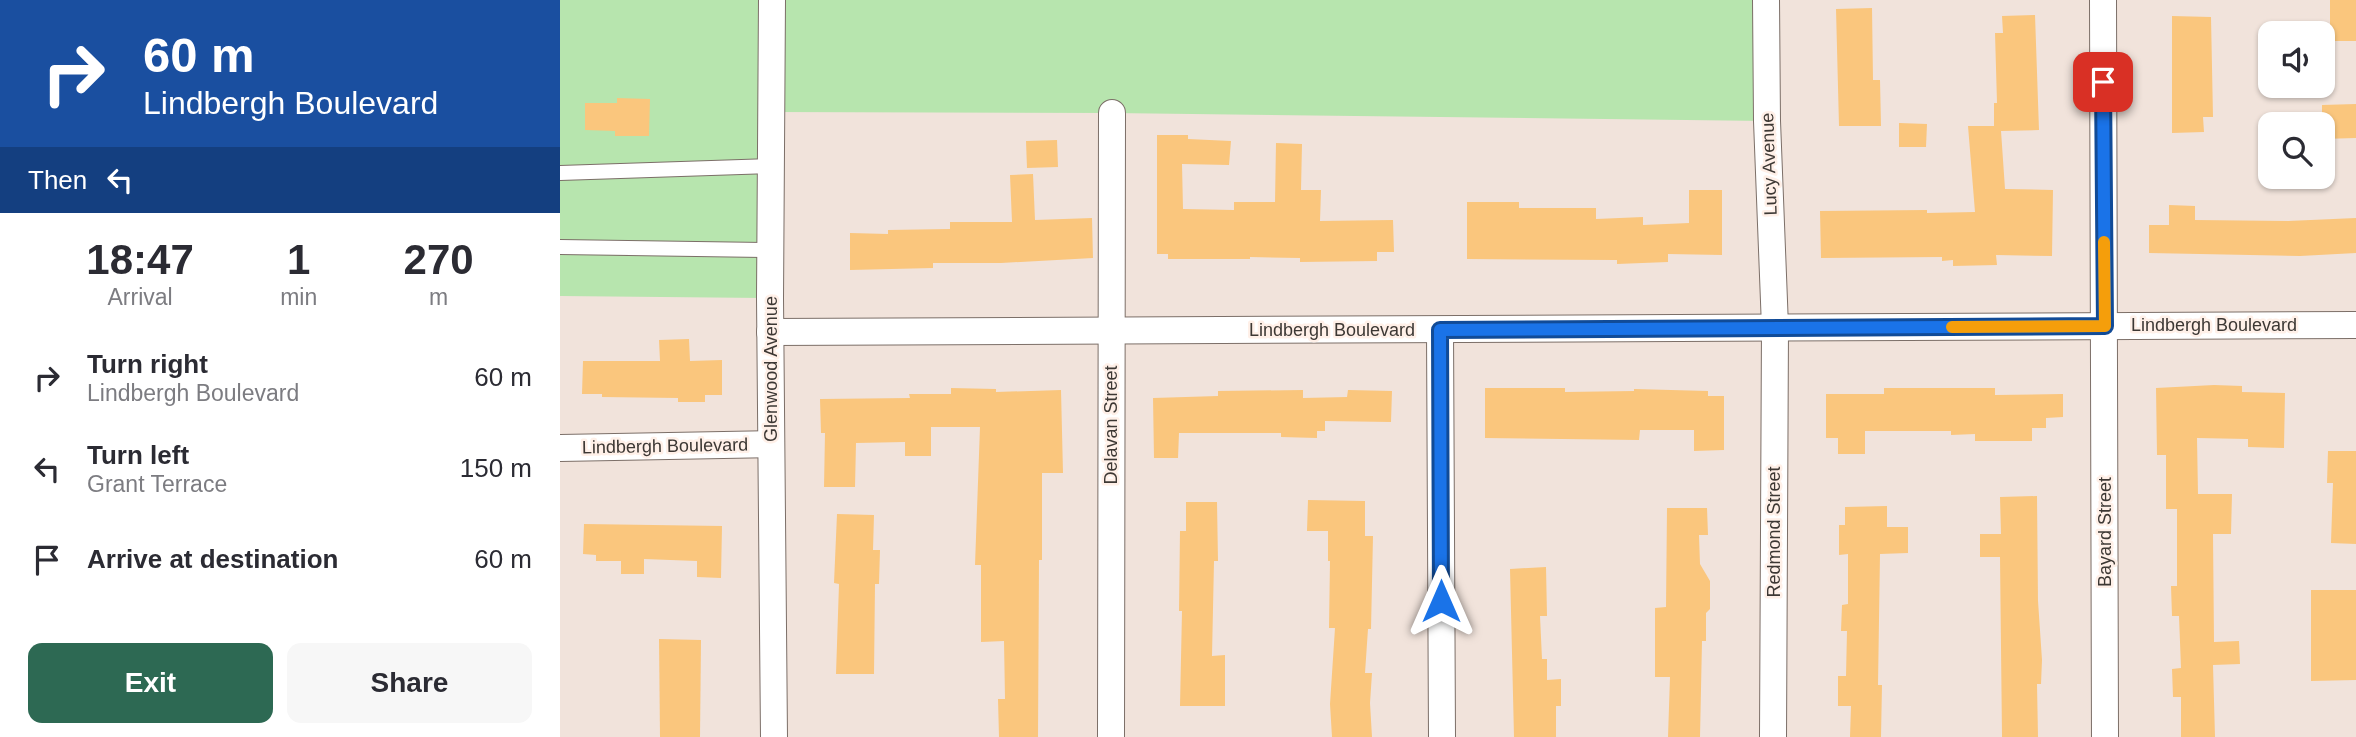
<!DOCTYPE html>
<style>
:root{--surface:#fff;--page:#f7f7f7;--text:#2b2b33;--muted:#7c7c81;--accent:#2d6953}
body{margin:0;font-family:Arial,sans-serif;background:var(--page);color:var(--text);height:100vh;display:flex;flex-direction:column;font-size:26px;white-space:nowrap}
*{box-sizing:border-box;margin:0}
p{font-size:23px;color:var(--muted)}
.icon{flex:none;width:38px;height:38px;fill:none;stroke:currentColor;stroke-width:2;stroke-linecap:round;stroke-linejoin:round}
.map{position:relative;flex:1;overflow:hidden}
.panel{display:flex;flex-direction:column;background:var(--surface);width:560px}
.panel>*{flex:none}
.guide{background:#1a4fa0;color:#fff;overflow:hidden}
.tools{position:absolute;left:1698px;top:21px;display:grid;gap:14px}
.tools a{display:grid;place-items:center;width:77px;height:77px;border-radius:14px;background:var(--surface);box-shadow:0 2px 5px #0004;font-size:35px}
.pin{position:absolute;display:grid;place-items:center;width:60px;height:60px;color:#fff;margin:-30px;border-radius:14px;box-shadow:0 4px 10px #0006}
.me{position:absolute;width:77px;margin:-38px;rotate:0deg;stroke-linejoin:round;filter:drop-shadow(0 0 5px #0008)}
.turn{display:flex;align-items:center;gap:24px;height:147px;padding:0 28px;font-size:32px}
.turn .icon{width:91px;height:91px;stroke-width:2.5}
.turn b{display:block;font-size:49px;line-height:60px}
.then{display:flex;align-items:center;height:66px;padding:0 28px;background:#0003;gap:14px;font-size:26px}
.eta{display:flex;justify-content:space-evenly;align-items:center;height:119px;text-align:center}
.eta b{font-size:42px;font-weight:700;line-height:49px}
.primary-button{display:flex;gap:14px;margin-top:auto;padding:14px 28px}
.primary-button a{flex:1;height:80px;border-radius:14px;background:var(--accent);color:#fff;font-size:28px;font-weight:700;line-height:80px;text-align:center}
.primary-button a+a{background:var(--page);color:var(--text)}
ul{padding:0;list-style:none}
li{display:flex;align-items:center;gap:21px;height:91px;padding:0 28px}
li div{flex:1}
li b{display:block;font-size:26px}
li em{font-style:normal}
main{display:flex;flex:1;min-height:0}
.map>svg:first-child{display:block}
.green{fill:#b7e5ae}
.building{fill:#fac67d}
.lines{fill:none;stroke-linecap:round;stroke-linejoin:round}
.service-casing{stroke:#7c6f68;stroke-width:16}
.minor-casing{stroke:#7c6f68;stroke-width:28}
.service{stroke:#fff;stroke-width:14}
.minor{stroke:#fff;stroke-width:26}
.route-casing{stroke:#114b97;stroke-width:18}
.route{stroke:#1a73e8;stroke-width:12}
.slow{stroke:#f59e0b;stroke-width:12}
.labels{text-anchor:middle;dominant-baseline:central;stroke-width:5;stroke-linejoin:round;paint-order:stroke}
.street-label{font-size:18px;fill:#3d3834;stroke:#fff0e8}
</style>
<main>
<section class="panel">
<div class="guide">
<div class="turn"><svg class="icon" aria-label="right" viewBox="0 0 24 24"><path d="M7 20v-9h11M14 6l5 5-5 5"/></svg><div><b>60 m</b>Lindbergh Boulevard</div></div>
<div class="then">Then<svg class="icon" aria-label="left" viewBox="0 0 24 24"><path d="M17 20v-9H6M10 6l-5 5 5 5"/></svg></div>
</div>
<div class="eta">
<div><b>18:47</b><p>Arrival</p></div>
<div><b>1</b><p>min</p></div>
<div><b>270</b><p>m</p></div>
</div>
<ul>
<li><svg class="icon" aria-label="right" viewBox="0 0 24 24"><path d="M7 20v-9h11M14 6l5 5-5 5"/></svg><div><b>Turn right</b><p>Lindbergh Boulevard</p></div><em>60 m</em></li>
<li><svg class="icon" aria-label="left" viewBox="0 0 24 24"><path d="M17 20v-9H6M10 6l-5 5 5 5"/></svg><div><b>Turn left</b><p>Grant Terrace</p></div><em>150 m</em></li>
<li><svg class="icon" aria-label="arrive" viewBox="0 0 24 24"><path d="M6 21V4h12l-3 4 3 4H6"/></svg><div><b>Arrive at destination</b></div><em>60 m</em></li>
</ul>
<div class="primary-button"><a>Exit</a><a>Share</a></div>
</section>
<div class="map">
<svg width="1796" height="737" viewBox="0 0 1796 737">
<rect width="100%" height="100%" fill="#f1e3db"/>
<polygon class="green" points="0,0 1206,0 1207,121 552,113 212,112 210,298 0,296"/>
<g class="building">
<rect x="1770" y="0" width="26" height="41"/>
<polygon points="1312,8 1313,80 1320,80 1321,126 1279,126 1276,9"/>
<polygon points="1475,15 1479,130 1441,131 1445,189 1493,190 1492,256 1436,255 1437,265 1393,266 1393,260 1382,261 1382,257 1261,258 1260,211 1367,210 1367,213 1415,212 1408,126 1434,126 1434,103 1437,103 1435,33 1443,33 1442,16"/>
<polygon points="1612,16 1651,17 1653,117 1643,117 1644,132 1612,133"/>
<polygon points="57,98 90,99 89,136 55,136 55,131 25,130 25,103 57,103"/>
<polygon points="1796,104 1796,138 1762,139 1762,105"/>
<polygon points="1339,123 1367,124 1366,147 1339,147"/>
<polygon points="597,135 628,135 628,139 671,141 669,165 622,164 623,209 674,210 674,202 715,202 716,143 742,144 741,190 761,190 760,221 833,220 834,252 817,252 817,261 740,262 740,258 690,257 690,259 608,259 608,254 597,254"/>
<polygon points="497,140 498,167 467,168 466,141"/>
<polygon points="473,174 475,220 532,218 533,258 441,263 373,263 373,268 290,270 290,233 328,234 328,230 390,229 390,222 452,222 450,175"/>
<polygon points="1129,190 1162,190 1162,255 1108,254 1108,262 1057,264 1057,260 907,259 907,202 959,202 959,208 1036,208 1036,219 1083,217 1083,225 1129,223"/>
<polygon points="1609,205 1635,206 1635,220 1728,221 1796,218 1796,253 1740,256 1589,253 1589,225 1609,225"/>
<polygon points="129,339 130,361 162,360 162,395 145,395 145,402 118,402 118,398 42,397 42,394 22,394 23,361 100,361 99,340"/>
<polygon points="1654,385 1682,386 1682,392 1725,393 1724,448 1688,447 1688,439 1637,438 1638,494 1672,494 1671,534 1653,534 1654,642 1679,641 1680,664 1653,665 1655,737 1621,737 1621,697 1613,697 1612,669 1621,668 1619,616 1612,616 1611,586 1617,586 1617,509 1606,509 1606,455 1597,455 1596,388"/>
<polygon points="391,388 436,389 436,392 501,390 503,473 482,473 482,560 479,560 478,737 439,737 438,699 445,699 444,641 421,642 421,565 415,565 420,427 371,427 371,456 345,456 345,442 296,443 295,487 264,487 265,433 261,433 260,399 350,398 349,394 391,394"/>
<polygon points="925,388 1005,388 1005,392 1074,391 1074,389 1148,391 1148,396 1164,396 1164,450 1134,451 1134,430 1080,430 1079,440 925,438"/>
<polygon points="1324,388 1435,388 1435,395 1503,394 1503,417 1486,418 1486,428 1472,428 1472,441 1415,441 1415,434 1391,435 1391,431 1305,431 1305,454 1278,454 1278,438 1266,438 1266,394 1324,394"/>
<polygon points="743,390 743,398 787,397 788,390 832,391 831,422 765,421 765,431 757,431 757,438 721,437 721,433 619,433 618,458 594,458 593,398 658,396 658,391"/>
<polygon points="1768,451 1796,451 1796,544 1771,543 1773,483 1767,483"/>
<polygon points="1477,496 1478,601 1482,660 1481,684 1477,684 1478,737 1442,737 1440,557 1420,557 1420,534 1441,534 1440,497"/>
<polygon points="748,500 805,501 805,536 813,536 811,629 808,629 805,673 812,673 810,703 812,737 772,737 770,704 775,628 769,628 770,561 768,561 768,531 747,531"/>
<polygon points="626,502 657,502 658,561 654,561 652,656 665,655 665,706 620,706 622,611 619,611 620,531 626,531"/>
<polygon points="1327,506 1327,527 1348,527 1348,553 1320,554 1318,685 1322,685 1321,737 1290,737 1291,706 1278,706 1278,676 1286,676 1287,631 1281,631 1282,605 1288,604 1288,554 1279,555 1279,525 1285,525 1285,507"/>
<polygon points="1107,508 1147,508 1148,535 1139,535 1140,564 1150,581 1150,609 1146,613 1146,641 1142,641 1140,737 1108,737 1110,677 1095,677 1095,608 1106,607"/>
<polygon points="277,514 314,515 313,550 320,550 319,584 315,584 314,674 276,674 279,584 274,583"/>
<polygon points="24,524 162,526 161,578 137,577 137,561 84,559 84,574 61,574 61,561 36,561 36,555 23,554"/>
<polygon points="986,567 987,616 980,616 982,659 987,659 987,680 1001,679 1001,706 996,706 996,737 954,737 950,569"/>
<polygon points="1751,590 1796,590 1796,680 1751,681"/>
<polygon points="99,639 141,640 140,737 100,737"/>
</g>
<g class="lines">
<g class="service-casing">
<g id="service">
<polyline points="0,173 211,166"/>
<polyline points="0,247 211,250"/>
</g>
</g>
<g class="minor-casing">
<g id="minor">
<polyline points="212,0 210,298 214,737"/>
<polyline points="1206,0 1207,121 1215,327 1213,737"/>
<polyline points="1543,0 1545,737"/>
<polyline points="880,330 882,737"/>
<polyline points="210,332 1796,325"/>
<polyline points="0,448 211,444"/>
<polyline points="551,737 552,113"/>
</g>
</g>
<use href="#service" class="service"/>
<use href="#minor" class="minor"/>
</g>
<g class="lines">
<g class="route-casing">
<polyline id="route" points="881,601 880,330 1545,326 1543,82"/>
</g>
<use href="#route" class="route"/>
<polyline class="slow" points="1392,327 1545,326 1544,242"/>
</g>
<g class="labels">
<g class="street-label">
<text transform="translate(1209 164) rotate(-92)">Lucy Avenue</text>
<text x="1654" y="325">Lindbergh Boulevard</text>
<text x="772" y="330">Lindbergh Boulevard</text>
<text transform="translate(211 369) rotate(-90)">Glenwood Avenue</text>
<text transform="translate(551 425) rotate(-90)">Delavan Street</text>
<text transform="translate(105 446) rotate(-1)">Lindbergh Boulevard</text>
<text transform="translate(1214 532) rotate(-90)">Redmond Street</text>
<text transform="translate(1545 532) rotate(-90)">Bayard Street</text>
</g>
</g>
</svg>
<div class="tools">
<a><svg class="icon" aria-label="sound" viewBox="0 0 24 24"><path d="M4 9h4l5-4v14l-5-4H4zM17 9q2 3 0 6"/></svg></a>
<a><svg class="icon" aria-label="search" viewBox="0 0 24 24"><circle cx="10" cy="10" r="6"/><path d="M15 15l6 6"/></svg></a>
</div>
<div class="pin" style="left:1543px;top:82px;background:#d93025"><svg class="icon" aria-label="arrive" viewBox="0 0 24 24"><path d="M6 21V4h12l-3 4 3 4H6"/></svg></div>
<svg class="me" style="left:881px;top:601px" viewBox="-20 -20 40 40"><path d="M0-17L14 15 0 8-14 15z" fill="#1a73e8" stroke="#fff" stroke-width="4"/></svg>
</div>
</main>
